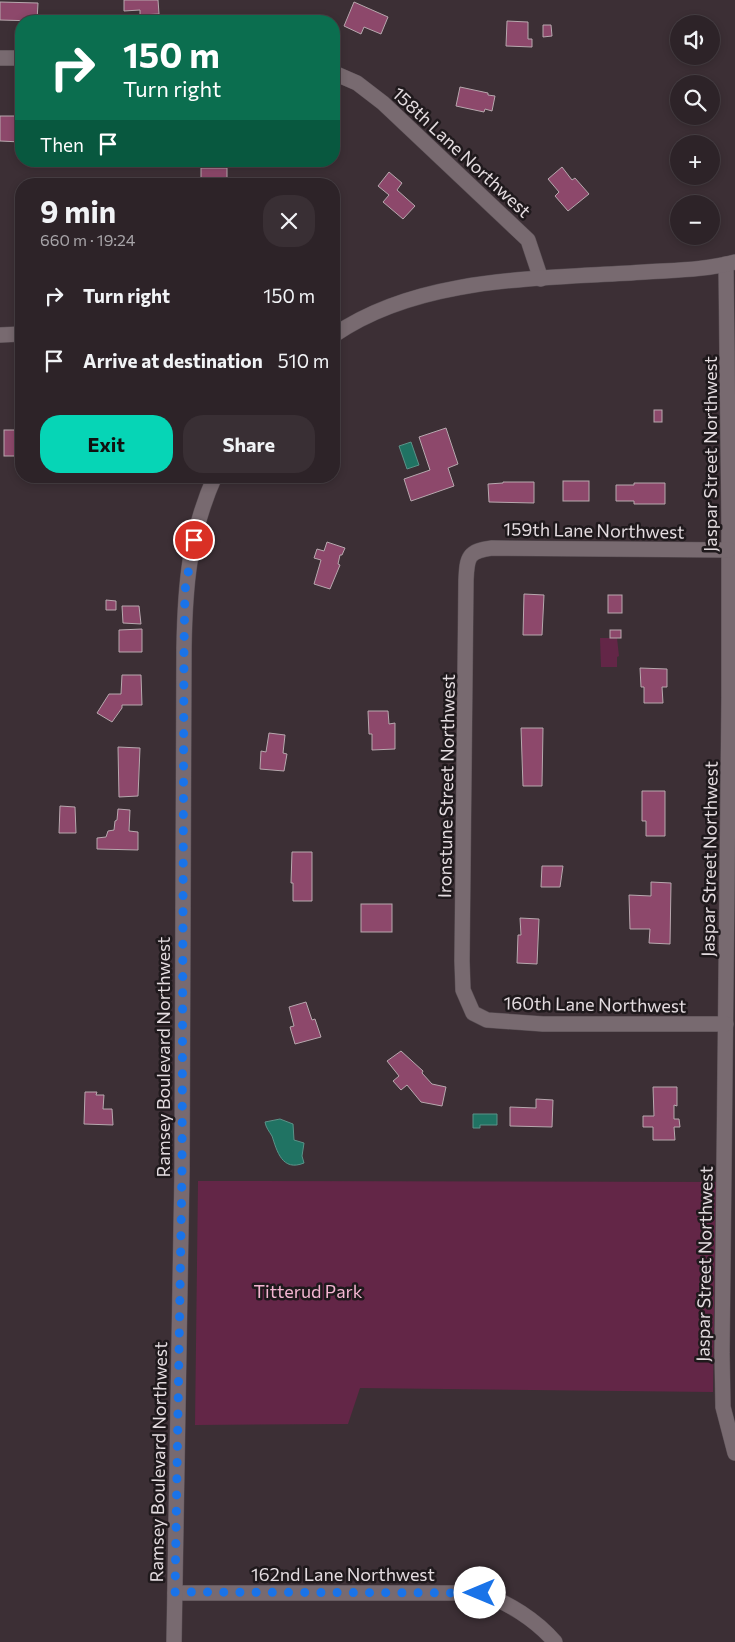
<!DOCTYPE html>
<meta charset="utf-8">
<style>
:root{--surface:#2d2328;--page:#392f34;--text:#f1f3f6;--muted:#a7a4a8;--line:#484045;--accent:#06d5b6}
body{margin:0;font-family:Commissioner,sans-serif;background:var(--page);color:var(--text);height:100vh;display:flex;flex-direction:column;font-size:19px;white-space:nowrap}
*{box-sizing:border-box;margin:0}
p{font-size:16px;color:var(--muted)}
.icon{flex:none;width:28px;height:28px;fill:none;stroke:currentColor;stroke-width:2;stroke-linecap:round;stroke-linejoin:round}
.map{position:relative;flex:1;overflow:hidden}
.side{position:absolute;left:15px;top:178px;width:325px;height:305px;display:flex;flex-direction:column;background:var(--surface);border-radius:20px;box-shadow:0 2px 8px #0003,0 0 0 1px var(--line)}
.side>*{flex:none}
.guide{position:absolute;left:15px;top:15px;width:325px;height:152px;border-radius:20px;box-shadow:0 2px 8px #0003,0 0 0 1px var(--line);background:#0b6e4f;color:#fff;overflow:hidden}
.controls{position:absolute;left:670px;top:15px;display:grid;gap:10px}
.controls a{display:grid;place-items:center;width:50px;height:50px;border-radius:50%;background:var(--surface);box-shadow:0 2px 8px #0003,0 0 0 1px var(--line);font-size:25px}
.pin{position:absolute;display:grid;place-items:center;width:42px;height:42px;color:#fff;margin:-21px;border:2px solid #fff;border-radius:50%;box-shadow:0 1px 5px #0007}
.me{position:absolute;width:55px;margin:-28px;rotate:270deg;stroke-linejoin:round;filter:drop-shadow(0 0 4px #0008)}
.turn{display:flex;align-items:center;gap:18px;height:105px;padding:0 25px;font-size:22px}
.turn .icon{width:65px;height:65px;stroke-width:2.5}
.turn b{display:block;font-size:35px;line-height:42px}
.then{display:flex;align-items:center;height:48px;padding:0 25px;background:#0003;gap:10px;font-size:19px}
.round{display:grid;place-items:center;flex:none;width:52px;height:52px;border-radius:20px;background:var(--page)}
.summary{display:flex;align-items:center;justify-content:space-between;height:85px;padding:0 25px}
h1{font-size:30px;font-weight:700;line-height:38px}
.primary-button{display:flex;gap:10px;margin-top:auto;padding:10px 25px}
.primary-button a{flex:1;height:58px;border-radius:20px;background:var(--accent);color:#111;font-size:20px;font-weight:700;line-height:58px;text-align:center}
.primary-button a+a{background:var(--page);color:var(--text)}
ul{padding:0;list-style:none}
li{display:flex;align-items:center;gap:15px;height:65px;padding:0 25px}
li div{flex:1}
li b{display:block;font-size:19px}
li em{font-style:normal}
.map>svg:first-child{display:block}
.green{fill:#632647}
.water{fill:#207363;stroke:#5b9288}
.building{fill:#8d486b;stroke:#b7a8ae}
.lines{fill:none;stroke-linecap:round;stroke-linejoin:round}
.minor-casing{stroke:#584e53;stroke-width:16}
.minor{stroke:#786a70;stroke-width:15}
.route{stroke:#1a73e8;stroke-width:9;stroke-dasharray:0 16.2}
.labels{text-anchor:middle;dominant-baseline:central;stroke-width:5;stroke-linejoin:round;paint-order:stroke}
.street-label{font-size:18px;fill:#e4dce0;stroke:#1f191c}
.park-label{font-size:18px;fill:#f4b6d2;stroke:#1f191c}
</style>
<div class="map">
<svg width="735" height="1642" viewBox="0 0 735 1642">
<rect width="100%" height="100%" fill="#3c2f35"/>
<g class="green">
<polygon points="600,638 617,638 619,656 617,657 617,667 601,667"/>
<polygon points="198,1181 716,1182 713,1392 360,1388 348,1424 195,1425"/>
</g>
<g class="water">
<polygon points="411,442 419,465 407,469 399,446"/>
<polygon points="473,1114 497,1114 497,1125 480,1125 480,1128 473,1128"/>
<path d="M280 1119 293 1124 294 1140 304 1143 302 1156 304 1163C282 1172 277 1151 272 1136 269 1131 266 1128 265 1122Z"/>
</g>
<g class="building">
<polygon points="124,0 158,0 159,14 140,15 140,10 124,11"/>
<polygon points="0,2 38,3 37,21 0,20"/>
<polygon points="354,2 388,17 381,34 364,27 361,34 344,26"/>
<polygon points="507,21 528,22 528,39 532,39 532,47 506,46"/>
<polygon points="543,25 551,25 552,36 543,37"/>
<polygon points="460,87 488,93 488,95 495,96 492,111 485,109 484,112 456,106"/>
<polygon points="0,116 18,116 17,125 21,126 21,142 0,141"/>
<polygon points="562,167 572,180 575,178 589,194 568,211 555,196 559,192 548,179"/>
<rect x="201" y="168" width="26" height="16"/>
<polygon points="389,172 402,183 397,190 415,206 403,219 383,202 389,195 378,186"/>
<rect x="654" y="410" width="8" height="12"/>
<polygon points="446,428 458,464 448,468 454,486 411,501 404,479 430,470 419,437"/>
<rect x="4" y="430" width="17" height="26"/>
<rect x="563" y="481" width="26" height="20"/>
<polygon points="503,482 534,482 534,503 489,502 488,484 503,483"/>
<polygon points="634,483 665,483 665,504 634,504 634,501 616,501 616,485 634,485"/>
<polygon points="327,542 345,548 342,555 340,555 338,564 340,565 330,589 314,584 321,560 314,558 317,549 324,551"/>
<polygon points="524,594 544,595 542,635 523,635"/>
<rect x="608" y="595" width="14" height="18"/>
<polygon points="106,600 116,601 116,610 106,610"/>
<polygon points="122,606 139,606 141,624 123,623"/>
<polygon points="142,629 142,652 119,652 119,630"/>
<rect x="610" y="630" width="11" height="8"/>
<polygon points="640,668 667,669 667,687 662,687 663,703 644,703 644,687 641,687"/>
<polygon points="122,675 141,675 142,705 122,705 122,708 112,722 97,713 109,694 121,694"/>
<polygon points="368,711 388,711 389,724 395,723 395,749 372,750 372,734 369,734"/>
<polygon points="521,728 543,728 542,786 523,786"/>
<polygon points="269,733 285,735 283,753 287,754 284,771 260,769 261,751 266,752"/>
<polygon points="118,747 140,748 138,796 119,797"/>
<polygon points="642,791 665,791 665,836 646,836 646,821 642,821"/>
<polygon points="60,806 75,807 76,833 59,833"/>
<polygon points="118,809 130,810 129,831 138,832 138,850 97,849 97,838 106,837 108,831 114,830 115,821 117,820"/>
<polygon points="292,852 312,852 312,901 293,901 293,883 291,883"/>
<polygon points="542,866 563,866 560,887 541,887"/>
<polygon points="651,882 671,883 670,944 649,943 650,929 630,929 629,895 651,896"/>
<rect x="361" y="904" width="31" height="28"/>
<polygon points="520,918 539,919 537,964 517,963 518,935 521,935"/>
<polygon points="306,1002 312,1020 315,1019 321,1037 295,1044 290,1027 294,1026 289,1007"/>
<polygon points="401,1051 423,1071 422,1073 432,1084 446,1087 442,1106 421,1102 407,1085 401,1090 393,1081 399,1076 387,1061"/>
<polygon points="653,1087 677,1087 677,1106 674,1105 674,1119 679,1119 680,1127 674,1127 675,1140 653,1140 653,1127 643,1127 643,1116 654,1116"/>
<polygon points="85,1092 97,1092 96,1095 104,1095 103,1109 112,1109 113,1125 84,1124"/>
<polygon points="536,1099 553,1100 552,1127 510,1126 510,1107 536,1108"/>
</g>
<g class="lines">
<g class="minor-casing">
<g id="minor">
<polyline points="0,58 21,58"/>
<polyline points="334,73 357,83 383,103 528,240 541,279"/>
<polyline points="726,264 729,526 729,697 722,1353 723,1407 735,1453"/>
<polyline points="0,335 21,334"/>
<path d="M334 335C421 275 543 279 645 272 675 270 706 270 735 262"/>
<path d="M726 1024H543L487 1020 473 1013 463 990 462 961 466 580C467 557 468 551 492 548L729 550"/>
<path d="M175 1593H480C508 1602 536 1620 555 1642"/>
<path d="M174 1642 182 1170 184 648C185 586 189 534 215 476"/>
</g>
</g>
<use href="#minor" class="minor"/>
</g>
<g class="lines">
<polyline class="route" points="194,540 185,590 184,648 182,1170 175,1592 480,1593"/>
</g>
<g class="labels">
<g class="street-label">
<text transform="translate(462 152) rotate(43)">158th Lane Northwest</text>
<text transform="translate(710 454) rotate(-90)">Jaspar Street Northwest</text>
<text transform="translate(594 530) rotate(1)">159th Lane Northwest</text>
<text transform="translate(446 786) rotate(-89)">Ironstune Street Northwest</text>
<text transform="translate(709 859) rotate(-89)">Jaspar Street Northwest</text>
<text transform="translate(595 1004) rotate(1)">160th Lane Northwest</text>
<text transform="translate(163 1057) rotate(-90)">Ramsey Boulevard Northwest</text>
<text transform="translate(704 1264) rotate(-89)">Jaspar Street Northwest</text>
<text transform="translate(158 1462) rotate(-89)">Ramsey Boulevard Northwest</text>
<text x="343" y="1574">162nd Lane Northwest</text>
</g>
<g class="park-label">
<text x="308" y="1291">Titterud Park</text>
</g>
</g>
</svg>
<div class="controls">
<a><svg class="icon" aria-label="sound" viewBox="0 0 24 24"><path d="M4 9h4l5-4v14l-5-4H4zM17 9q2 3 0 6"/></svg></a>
<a><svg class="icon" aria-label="search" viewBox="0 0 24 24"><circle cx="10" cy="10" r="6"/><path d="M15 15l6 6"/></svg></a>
<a>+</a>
<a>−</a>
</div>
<div class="pin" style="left:194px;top:540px;background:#d93025"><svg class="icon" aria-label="arrive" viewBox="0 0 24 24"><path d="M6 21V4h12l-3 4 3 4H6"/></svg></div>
<svg class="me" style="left:480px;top:1593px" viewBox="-20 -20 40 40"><circle r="19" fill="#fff"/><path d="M0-13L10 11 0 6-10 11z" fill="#1a73e8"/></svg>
<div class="guide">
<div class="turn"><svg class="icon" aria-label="right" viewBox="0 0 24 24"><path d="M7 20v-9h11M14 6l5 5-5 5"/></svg><div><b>150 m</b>Turn right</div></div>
<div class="then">Then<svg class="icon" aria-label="arrive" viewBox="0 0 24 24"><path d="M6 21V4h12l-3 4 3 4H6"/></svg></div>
</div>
<section class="side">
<div class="summary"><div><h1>9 min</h1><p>660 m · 19:24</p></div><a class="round"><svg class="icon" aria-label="close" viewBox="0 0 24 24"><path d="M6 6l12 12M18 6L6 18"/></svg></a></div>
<ul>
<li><svg class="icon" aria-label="right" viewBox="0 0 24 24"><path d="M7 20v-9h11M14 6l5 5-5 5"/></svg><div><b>Turn right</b></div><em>150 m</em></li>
<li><svg class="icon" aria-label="arrive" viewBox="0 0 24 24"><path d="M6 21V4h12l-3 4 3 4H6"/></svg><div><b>Arrive at destination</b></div><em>510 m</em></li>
</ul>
<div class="primary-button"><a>Exit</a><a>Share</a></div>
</section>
</div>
